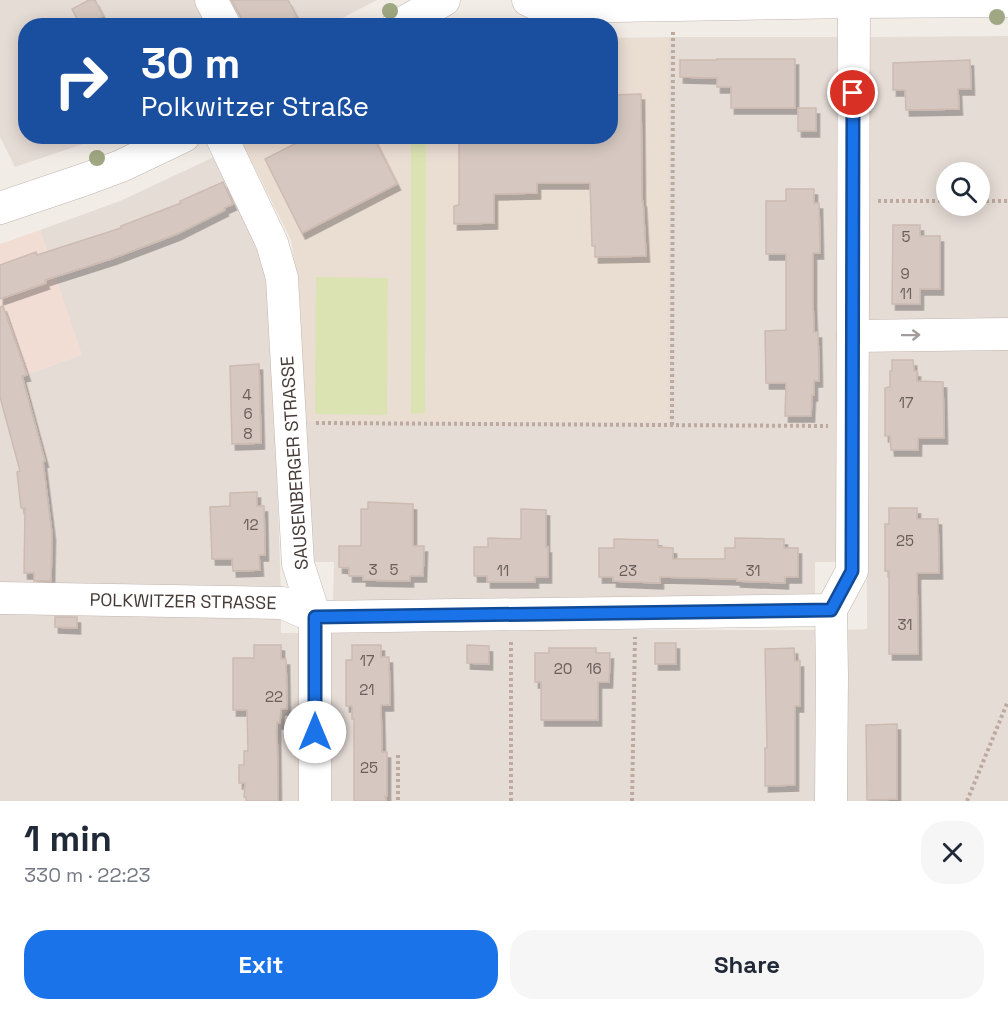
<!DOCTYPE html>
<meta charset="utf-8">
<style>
:root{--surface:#fff;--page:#f6f6f7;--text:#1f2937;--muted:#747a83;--accent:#1a73e8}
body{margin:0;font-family:"Space Grotesk",sans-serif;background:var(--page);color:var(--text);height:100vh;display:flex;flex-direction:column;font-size:22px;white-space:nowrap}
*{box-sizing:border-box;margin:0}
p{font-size:20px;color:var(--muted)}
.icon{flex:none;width:33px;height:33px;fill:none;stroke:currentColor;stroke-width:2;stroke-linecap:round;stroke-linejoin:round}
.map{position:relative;height:801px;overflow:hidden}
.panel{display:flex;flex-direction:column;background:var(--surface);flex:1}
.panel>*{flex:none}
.banner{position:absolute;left:18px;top:18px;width:600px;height:126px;border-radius:24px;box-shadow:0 3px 15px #0003;background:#1a4fa0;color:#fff;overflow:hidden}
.buttons{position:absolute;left:936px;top:162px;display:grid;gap:12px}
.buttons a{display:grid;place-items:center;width:54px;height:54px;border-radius:50%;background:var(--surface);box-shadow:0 3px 15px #0003;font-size:30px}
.pin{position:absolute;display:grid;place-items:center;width:51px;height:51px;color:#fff;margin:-26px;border:3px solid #fff;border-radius:50%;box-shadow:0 2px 6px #0007}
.me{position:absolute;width:66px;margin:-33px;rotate:0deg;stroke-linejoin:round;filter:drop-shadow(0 0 4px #0008)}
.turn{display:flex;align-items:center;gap:21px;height:126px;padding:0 24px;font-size:27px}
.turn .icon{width:78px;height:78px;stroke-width:2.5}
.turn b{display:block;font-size:42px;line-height:51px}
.round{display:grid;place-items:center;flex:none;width:63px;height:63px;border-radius:24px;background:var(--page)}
.head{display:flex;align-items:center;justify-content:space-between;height:102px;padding:0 24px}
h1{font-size:36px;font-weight:600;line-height:45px}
.action{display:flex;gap:12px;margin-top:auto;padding:12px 24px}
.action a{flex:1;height:69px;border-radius:24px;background:var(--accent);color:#fff;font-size:24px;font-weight:600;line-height:69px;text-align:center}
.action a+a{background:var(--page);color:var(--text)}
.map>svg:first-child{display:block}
.residential{fill:#e6dcd6;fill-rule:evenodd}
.commercial{fill:#f2ddd4}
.education{fill:#eaddd2}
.green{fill:#dbe3b3}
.building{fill:#d6c8c1;stroke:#cdbbb1;stroke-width:1.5;filter:url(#shadow)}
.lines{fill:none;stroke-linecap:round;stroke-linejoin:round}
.minor-casing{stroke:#c0b4ae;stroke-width:33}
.path{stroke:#bda99d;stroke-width:4;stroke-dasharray:3 3;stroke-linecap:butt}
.minor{stroke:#fff;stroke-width:32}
.tree{fill:#9fa882}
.oneway{stroke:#a29d9b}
.route-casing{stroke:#114b97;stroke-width:15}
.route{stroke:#1a73e8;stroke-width:10}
.labels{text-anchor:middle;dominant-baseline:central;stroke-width:4.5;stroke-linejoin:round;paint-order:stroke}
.number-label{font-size:15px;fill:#695e5a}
.street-label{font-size:18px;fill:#453b37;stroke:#fff}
</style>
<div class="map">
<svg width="1008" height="801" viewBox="0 0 1008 801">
<defs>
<filter id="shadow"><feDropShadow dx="3.5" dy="6" stdDeviation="0" flood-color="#0004"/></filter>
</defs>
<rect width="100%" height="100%" fill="#f2ece7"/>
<g class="residential">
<polygon points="0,0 196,0 210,25 26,26 26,136 100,137 80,145 15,167 0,137"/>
<polygon points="223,0 377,0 327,26 237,25"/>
<path d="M1008 36V323L868 322 867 37ZM946 172H980V206H946Z"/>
<polygon points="668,37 838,37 837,562 815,562 815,602 333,600 334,562 310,562 304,421 668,422"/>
<polygon points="216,156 262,247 271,301 281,595 0,589 0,384 81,355 40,230 120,201"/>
<polygon points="1008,346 1008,801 844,801 844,630 867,629 866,347"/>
<polygon points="0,607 281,609 281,633 301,633 302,801 0,801"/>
<polygon points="331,629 815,630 815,801 331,801"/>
</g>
<polygon class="commercial" points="40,230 82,355 0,384 0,244"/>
<polygon class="education" points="668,37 668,422 304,421 300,301 291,240 243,144 257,136 610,136 611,38"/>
<g class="green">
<polygon points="411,137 426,137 425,413 411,414"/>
<polygon points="316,277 388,278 387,415 315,414"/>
</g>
<g class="building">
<polygon points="89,0 95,0 103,16 85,26 81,26 72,9"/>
<polygon points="231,0 288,0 297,17 281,26 243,26 241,17"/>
<polygon points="717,59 795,59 795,108 731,108 731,87 717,87 717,78 680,77 680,60 717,60"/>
<polygon points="970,60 971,89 958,89 959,109 906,110 905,90 893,90 893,63"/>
<polygon points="641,94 642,201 643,201 646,256 595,257 595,246 592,246 590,183 537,183 537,193 494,194 494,223 454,224 454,206 459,205 459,141 491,141 491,136 610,136 610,95"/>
<rect x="798" y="108" width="18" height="23"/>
<polygon points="310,136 373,136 397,184 302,233 265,159"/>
<polygon points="223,182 233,204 224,208 225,210 177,234 114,258 45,280 46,283 0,299 0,265 36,252 37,255 121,228 121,226 181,203 180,201"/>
<polygon points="786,189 814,189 814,203 819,203 820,253 813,253 813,302 814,332 818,332 819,381 814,381 814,395 812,395 811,416 785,416 786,383 766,383 765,331 786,330 786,254 766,254 766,201 786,201"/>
<polygon points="893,225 920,225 920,236 940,236 940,289 920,289 920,304 892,304"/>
<polygon points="3,306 27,375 22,376 45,461 43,462 52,534 51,581 34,581 34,573 24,573 25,508 21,508 17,472 20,471 0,397 0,307"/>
<polygon points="892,360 913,360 914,371 917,371 917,381 943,382 944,438 918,438 918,450 891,450 890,436 885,436 885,388 890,387 890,371 892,371"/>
<polygon points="259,364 261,443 232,444 230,366"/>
<polygon points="257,492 257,506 264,506 265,555 259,555 260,570 233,571 232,559 212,559 210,507 230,506 230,493"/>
<polygon points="368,502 413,504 413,546 424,546 423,576 410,576 410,581 363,580 363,576 349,576 349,568 339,567 339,546 361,546 361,509 368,509"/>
<polygon points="889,508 917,508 917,519 938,519 939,573 917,573 918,654 889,654 889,571 885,571 885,524 889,524"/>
<polygon points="521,509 546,510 546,547 548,547 548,577 535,577 535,582 487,582 487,576 474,576 474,547 488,547 488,538 521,539"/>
<polygon points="735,538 784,539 784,548 798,548 798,577 785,577 785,583 737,581 737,579 660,577 660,583 613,581 613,577 599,577 599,548 614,548 614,539 658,540 658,547 673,548 673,559 725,559 725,548 735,548"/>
<polygon points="55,617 77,617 77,628 55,627"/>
<rect x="655" y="643" width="21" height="21"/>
<polygon points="254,645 281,645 281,659 286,659 287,709 281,709 280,723 277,723 278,801 246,801 246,797 244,797 245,783 239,783 239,765 244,765 244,751 248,751 247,710 233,710 233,658 254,658"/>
<polygon points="352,645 381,645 381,657 389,657 390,705 381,705 382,752 387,752 387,796 385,796 386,801 354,801 354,719 352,719 352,706 346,706 346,660 352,660"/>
<polygon points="467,645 489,646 489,664 467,663"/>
<polygon points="549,648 596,648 596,653 610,653 609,682 598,682 598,720 541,720 541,682 535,682 535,653 549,653"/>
<polygon points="794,648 795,661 800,661 800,706 795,706 795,785 765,786 765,748 767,748 765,649"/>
<polygon points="897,724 897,799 867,800 866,725"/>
</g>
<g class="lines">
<g class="minor-casing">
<g id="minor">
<polyline points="211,0 225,26"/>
<polyline points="528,0 536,4 556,7 854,2 1008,1"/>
<polyline points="397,26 444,0"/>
<polyline points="221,136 272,243 282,278 298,564 315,617 315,801"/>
<polyline points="0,208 86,179 121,166 184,136"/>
<polyline points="853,336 1008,334"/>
<polyline points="0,598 283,603 315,617 831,610"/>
<polyline points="831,801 832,676 831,610 852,571 854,2"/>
</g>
</g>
<g class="path">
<polyline points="878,201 946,201"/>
<polyline points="980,201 1008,201"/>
<polyline points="316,423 828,426"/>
<polyline points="672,425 673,30"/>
<polyline points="398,755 398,801"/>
<polyline points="511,801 511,639"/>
<polyline points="632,801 635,637"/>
<polyline points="967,801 1008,701"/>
</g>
<use href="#minor" class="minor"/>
</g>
<g class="tree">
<circle cx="390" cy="11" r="8"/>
<circle cx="997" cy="17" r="8"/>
<circle cx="97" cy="158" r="8"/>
</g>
<defs><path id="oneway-shaft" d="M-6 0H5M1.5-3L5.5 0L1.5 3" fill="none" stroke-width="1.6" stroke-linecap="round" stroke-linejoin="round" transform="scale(1.5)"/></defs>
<use class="oneway" href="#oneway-shaft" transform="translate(911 335) rotate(-1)"/>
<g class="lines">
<g class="route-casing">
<polyline id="route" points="315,732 315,617 831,610 852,571 853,93"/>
</g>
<use href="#route" class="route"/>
</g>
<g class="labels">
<g class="number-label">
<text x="906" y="236">5</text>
<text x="905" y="273">9</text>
<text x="906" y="293">11</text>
<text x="247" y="394">4</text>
<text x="906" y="402">17</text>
<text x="248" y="413">6</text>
<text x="248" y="433">8</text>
<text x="251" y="524">12</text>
<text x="905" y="540">25</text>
<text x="373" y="569">3</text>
<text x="394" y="569">5</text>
<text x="503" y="570">11</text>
<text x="628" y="570">23</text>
<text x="753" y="570">31</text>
<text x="905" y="624">31</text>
<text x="367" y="660">17</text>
<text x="563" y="668">20</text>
<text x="594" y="668">16</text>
<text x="367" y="689">21</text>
<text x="274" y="696">22</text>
<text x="369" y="767">25</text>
</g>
<g class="street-label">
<text transform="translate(294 463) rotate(-94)">SAUSENBERGER STRASSE</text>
<text transform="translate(183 601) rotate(1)">POLKWITZER STRASSE</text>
</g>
</g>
</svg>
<div class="buttons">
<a><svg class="icon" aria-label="search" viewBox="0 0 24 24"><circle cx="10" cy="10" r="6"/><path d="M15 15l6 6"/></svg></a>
</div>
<div class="pin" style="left:853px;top:93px;background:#d93025"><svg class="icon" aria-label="arrive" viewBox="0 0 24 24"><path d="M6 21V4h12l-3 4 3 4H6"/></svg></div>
<svg class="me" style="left:315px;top:732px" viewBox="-20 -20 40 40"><circle r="19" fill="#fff"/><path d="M0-13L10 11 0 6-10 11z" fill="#1a73e8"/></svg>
<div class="banner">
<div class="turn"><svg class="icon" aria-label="right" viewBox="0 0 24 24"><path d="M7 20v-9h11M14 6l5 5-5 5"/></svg><div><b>30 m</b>Polkwitzer Straße</div></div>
</div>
</div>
<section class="panel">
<div class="head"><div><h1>1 min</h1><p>330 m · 22:23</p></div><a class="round"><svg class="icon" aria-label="close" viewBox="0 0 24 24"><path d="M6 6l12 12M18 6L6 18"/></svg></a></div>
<div class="action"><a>Exit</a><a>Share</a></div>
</section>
